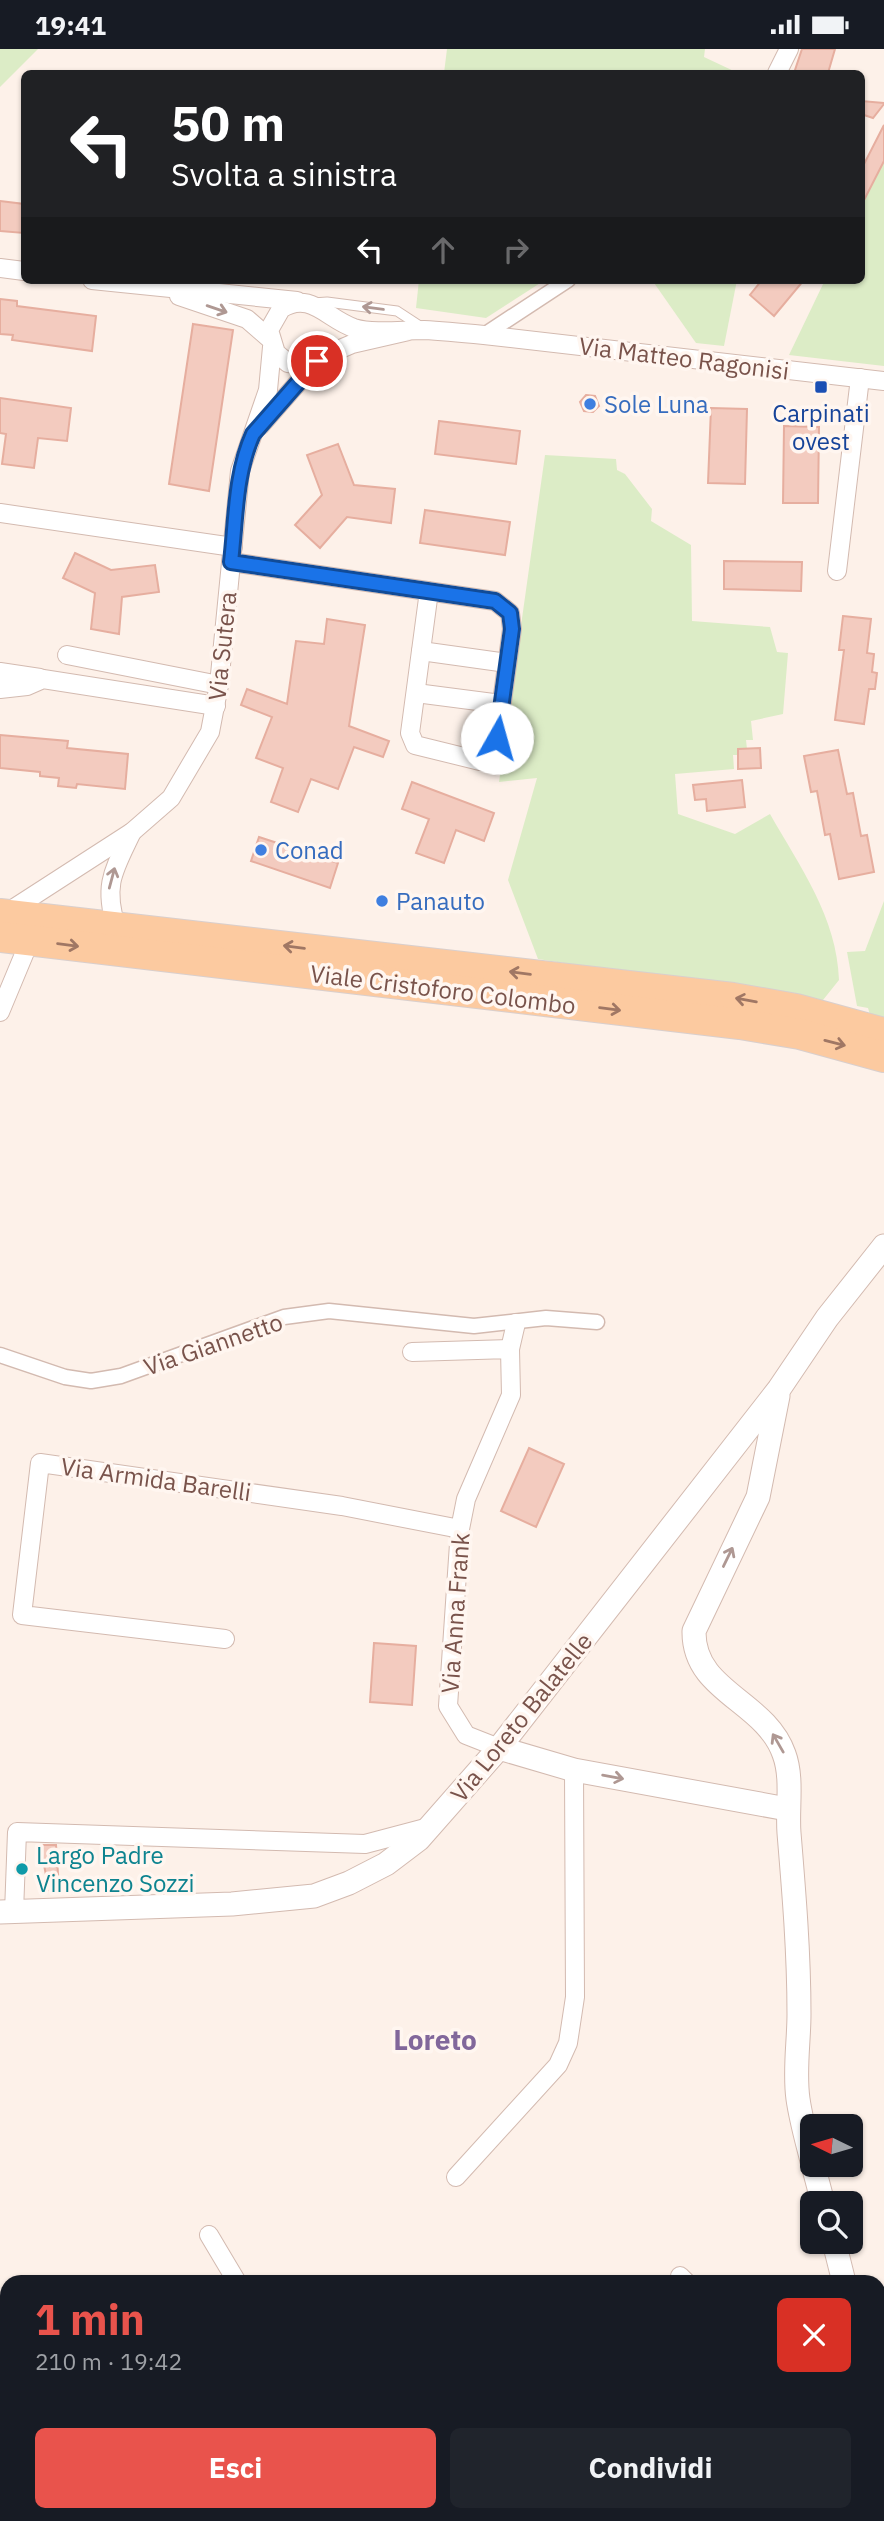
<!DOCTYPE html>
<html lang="it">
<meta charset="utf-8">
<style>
:root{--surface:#171b24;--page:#20242c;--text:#f1f3f6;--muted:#9ea1a6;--accent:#e9534c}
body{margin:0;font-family:"IBM Plex Sans",sans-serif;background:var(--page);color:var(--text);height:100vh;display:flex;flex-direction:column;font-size:26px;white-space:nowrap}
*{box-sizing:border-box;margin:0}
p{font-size:23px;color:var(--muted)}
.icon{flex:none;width:38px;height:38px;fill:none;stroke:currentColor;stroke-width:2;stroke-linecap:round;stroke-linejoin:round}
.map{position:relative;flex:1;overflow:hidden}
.drawer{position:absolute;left:0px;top:2226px;width:886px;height:247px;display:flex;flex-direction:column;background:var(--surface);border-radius:21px 21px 0 0;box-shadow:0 2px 5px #0004}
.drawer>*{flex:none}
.hud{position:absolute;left:21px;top:21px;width:844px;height:214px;border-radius:10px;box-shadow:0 2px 5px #0004;background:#202124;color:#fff;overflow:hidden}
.needle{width:46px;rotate:275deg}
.controls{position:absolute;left:800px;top:2065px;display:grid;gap:14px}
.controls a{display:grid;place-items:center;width:63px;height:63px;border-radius:10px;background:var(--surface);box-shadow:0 2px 5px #0004;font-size:35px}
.pin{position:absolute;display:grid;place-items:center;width:60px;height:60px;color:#fff;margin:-30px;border:4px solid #fff;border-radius:50%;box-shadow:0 2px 7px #0007}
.me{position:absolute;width:77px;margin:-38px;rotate:7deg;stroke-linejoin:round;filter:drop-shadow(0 0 5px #0008)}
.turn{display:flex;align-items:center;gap:24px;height:147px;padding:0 35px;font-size:32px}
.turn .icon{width:91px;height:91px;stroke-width:2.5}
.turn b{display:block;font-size:49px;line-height:60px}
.lanes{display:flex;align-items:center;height:66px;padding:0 35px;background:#0003;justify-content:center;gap:35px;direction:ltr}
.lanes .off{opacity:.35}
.round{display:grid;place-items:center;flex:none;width:74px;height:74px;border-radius:10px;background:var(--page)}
.headline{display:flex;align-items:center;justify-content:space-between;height:119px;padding:0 35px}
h1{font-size:42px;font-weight:700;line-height:52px;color:var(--accent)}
.button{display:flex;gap:14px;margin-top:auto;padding:14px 35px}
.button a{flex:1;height:80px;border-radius:10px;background:var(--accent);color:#fff;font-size:28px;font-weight:700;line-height:80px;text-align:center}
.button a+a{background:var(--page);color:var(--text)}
.status{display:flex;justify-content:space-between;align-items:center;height:49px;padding:0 35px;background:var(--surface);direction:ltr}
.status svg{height:19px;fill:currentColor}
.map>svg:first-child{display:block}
.green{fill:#dcecc6}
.building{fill:#f3cbbf;stroke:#e6ae9f;stroke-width:2}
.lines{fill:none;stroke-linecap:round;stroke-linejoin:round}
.service-casing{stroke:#d3bab0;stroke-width:11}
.pedestrian-casing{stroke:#d3bab0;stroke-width:17}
.minor-casing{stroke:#d3bab0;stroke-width:20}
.tertiary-casing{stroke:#d3bab0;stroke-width:25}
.primary-casing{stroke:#d9cfcd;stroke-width:32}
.service{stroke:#fff;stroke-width:9}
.pedestrian{stroke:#fff;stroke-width:14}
.minor{stroke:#fff;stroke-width:18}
.tertiary{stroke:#fff;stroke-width:23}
.primary{stroke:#fccaa0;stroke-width:30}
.oneway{stroke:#af9893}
.oneway2{stroke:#a07764}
.route-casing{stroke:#114b97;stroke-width:18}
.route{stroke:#1a73e8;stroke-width:12}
.transit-dot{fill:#1a4fb4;stroke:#fff6f0;stroke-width:2.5}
.shop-dot{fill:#3f7fe0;stroke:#fff6f0;stroke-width:2.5}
.culture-dot{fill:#0f9aa8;stroke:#fff6f0;stroke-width:2.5}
.labels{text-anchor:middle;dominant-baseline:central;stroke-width:7;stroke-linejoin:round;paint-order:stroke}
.street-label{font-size:24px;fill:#79534b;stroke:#fff6f0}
.shop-label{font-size:24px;fill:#366cbe;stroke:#fff6f0;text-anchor:start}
.transit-label{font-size:24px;fill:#164399;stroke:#fff6f0}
.culture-label{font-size:24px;fill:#0d838f;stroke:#fff6f0;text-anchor:start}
.quarter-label{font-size:28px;font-weight:bold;fill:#81679b;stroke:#fff6f0}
</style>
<div class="status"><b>19:41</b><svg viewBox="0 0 49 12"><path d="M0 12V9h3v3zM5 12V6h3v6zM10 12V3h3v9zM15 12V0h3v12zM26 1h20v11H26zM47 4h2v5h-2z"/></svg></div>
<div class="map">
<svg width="884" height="2472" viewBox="0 0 884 2472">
<rect width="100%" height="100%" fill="#fdf1e9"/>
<g class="green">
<polygon points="0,0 38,0 0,38"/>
<polygon points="447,0 705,0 704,8 738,24 444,24"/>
<polygon points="884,112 884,317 789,306 825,231 861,231 861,157"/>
<polygon points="419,231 545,231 486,269 416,259"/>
<polygon points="652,231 737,231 724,297 696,294"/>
<path d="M545 406 616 410 617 421 625 425 652 460 651 472 691 496 692 572 770 578 777 603 788 604 783 665 751 672 753 691H746L747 700H738V706H733L734 720 675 725 678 765 735 785 770 765C800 818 837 868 839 931L823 951 814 953 538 910 508 831 537 729 499 733Z"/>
<polygon points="884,852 884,973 871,969 868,959 857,957 847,903 865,902"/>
</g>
<g class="building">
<polygon points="802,0 835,0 828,24 794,24"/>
<polygon points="861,52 884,54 884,55 873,69 861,65"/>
<polygon points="884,76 884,112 861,157 861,121"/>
<polygon points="0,152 24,155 24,184 0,182"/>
<polygon points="762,231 804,231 774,267 750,246"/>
<polygon points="0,250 17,252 17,257 96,267 92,302 12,291 13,286 0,285"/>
<polygon points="193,275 233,281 209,442 169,435"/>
<polygon points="586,346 595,347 599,357 593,363 584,362 580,353"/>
<polygon points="0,349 71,359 67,392 38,389 34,419 2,415 6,385 0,384"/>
<polygon points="711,359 747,360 745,435 708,434"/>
<polygon points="439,372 520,382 516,415 435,405"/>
<polygon points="784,377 819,378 818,454 783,454"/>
<polygon points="338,395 354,436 395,440 391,474 347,468 320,499 295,476 322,446 307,406"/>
<polygon points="425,461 510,473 505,506 420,494"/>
<polygon points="75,504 111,521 155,516 159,543 122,548 119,585 91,580 95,544 63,529"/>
<polygon points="724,512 802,513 801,542 724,540"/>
<polygon points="843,567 871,570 867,604 874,605 872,623 877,624 875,640 869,640 864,675 835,671 844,601 839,601"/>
<polygon points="327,570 365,576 349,677 389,692 383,708 354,698 338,740 311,730 298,763 271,753 283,719 256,709 272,668 241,656 247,640 287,655 296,592 324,595"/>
<polygon points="0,686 68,692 67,699 128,705 125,740 77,735 76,739 58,737 59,729 40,727 40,723 0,719"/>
<polygon points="760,699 761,719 738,720 738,700"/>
<polygon points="838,701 847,745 853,744 861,787 867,786 874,823 839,830 830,785 825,786 817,742 811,743 804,707"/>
<polygon points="742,731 745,758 707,762 706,750 695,751 693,736"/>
<polygon points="412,733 494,764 484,792 456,781 444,814 416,804 429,770 402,760"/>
<polygon points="259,788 338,814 330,839 251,812"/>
<polygon points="529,1399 564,1415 536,1478 501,1462"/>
<polygon points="374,1594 416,1597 412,1656 370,1653"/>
<polygon points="40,1796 56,1796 59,1839 49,1841"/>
</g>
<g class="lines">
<g class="service-casing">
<polyline id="service" points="313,254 327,253 397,262 423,279"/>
</g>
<g class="pedestrian-casing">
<g id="pedestrian">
<polyline points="484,286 568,231"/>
<polyline points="0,1306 65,1328 91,1332 121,1327 284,1268 329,1262 474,1277 546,1269 597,1273"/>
</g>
</g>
<g class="minor-casing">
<g id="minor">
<polyline points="777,24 789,0"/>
<polyline points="0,219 24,222"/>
<polyline points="92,231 297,252"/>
<polyline points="179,247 247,270 270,290"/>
<path d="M413 281 352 295 303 316 288 314 276 304 269 281 281 260C310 241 327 270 354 279 374 285 402 281 424 281 444 282 464 284 484 286L884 332"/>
<polyline points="260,377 317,312"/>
<polyline points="0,464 233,498"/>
<polyline points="231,513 495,552 510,564 512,580 497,689 490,706 480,712 415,696 410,684 429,542"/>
<polyline points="837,522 860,329"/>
<polyline points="421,602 507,614"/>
<polyline points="67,606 219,636"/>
<polyline points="0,623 40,629"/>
<polyline points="0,640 27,637 43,630 216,657"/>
<polyline points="416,644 501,655"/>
<polyline points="5,865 132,783 171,749 210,683 219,636 240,422 268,341 272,298"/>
<path d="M116 877C103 835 114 821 132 783"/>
<polyline points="0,963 30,891"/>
<polyline points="510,1300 516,1274"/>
<polyline points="412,1303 510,1300 511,1346 466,1450 460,1480 448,1657 466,1686 499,1699"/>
<polyline points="225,1590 22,1566 40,1414 342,1457 460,1480"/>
<polyline points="14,1863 17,1783 365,1795 433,1777"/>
<polyline points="456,2128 558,2016 568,1994 575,1948 574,1721"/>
<polyline points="209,2186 237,2233"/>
<polyline points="680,2227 686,2233"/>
<polyline points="0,2406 7,2407"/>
<polyline points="134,2466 142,2472"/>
<polyline points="478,2466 486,2472"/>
<polyline points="724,2466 744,2471"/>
<polyline points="155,2472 160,2466"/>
</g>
</g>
<g class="tertiary-casing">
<g id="tertiary">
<path d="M778 1347 758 1448 694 1582C693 1643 765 1651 784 1705 793 1729 787 1759 789 1784 794 1844 799 1904 799 1965 799 1993 794 2022 798 2050 801 2071 807 2092 812 2112"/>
<polyline points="499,1699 574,1721 787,1760"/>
<polyline points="0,1863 232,1855 314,1847 349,1834 386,1815 419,1790 499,1699 779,1340 827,1269 884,1197"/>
<polyline points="813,2116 823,2154"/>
<polyline points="834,2193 844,2233"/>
<polyline points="744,2472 748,2466"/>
</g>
</g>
<g class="primary-casing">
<g id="primary">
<polyline points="0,865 733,949 796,960 884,984"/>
<polyline points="0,888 740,975 800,985 884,1008"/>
</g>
</g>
<use href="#service" class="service"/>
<use href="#pedestrian" class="pedestrian"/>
<use href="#minor" class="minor"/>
<use href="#tertiary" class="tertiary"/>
<use href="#primary" class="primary"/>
</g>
<defs><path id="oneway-shaft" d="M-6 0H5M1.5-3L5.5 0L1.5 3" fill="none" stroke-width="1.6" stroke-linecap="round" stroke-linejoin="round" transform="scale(1.75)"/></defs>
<g class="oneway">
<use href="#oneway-shaft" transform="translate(373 259) rotate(-172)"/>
<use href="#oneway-shaft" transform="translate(217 260) rotate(19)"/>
<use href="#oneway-shaft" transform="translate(112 829) rotate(-75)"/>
<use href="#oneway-shaft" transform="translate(728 1508) rotate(-64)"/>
<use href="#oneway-shaft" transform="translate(778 1694) rotate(-120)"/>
<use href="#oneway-shaft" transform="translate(613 1728) rotate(10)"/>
</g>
<g class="oneway2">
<use href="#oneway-shaft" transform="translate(68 896) rotate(7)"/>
<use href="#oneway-shaft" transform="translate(294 898) rotate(-173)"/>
<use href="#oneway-shaft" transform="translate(520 924) rotate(-173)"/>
<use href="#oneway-shaft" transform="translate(746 951) rotate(-170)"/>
<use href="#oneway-shaft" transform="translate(610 960) rotate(7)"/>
<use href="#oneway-shaft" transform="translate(835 994) rotate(14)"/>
</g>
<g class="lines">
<g class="route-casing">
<path id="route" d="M317 312 253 385C235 425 236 470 231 513L495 552 510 564 512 580 497 689"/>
</g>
<use href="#route" class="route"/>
</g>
<rect class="transit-dot" x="814" y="331" width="14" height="14" rx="3.5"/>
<g class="shop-dot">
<circle cx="590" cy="355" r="7"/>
<circle cx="261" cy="801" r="7"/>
<circle cx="382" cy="852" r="7"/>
</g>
<circle class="culture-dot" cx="22" cy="1820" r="7"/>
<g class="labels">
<g class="street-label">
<text transform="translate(684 309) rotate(7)">Via Matteo Ragonisi</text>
<text transform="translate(222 597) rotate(-84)">Via Sutera</text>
<text transform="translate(443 940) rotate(7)">Viale Cristoforo Colombo</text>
<text transform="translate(213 1295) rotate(-19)">Via Giannetto</text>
<text transform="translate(156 1430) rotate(8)">Via Armida Barelli</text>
<text transform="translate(455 1564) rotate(-86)">Via Anna Frank</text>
<text transform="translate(521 1668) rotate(-51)">Via Loreto Balatelle</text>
</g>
<g class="shop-label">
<text x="604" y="355">Sole Luna</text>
<text x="275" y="801">Conad</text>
<text x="396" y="852">Panauto</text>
</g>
<g class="transit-label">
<text x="821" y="364">Carpinati<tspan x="821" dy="28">ovest</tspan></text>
</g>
<g class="culture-label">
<text x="36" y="1806">Largo Padre<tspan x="36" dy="28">Vincenzo Sozzi</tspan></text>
</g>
<g class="quarter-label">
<text x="435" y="1990">Loreto</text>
</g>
</g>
</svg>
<div class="controls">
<a><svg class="needle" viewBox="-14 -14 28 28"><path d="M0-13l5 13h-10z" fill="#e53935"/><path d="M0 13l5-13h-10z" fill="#9ea1a6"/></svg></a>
<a><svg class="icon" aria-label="search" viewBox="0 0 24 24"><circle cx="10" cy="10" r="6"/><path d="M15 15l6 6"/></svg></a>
</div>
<div class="pin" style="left:317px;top:312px;background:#d93025"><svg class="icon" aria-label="arrive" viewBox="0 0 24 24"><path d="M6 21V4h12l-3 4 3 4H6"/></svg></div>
<svg class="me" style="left:497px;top:689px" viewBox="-20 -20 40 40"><circle r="19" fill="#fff"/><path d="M0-13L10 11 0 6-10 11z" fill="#1a73e8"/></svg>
<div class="hud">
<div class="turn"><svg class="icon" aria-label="left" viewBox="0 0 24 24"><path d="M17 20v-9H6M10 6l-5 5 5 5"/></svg><div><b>50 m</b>Svolta a sinistra</div></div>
<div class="lanes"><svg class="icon" aria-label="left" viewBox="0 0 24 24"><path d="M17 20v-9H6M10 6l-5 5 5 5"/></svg><svg class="icon off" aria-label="ahead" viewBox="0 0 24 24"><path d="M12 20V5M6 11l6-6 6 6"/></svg><svg class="icon off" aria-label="right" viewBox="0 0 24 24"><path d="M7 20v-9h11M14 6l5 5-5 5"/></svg></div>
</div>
<section class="drawer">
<div class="headline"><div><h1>1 min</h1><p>210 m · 19:42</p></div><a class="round" style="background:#d93025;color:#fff"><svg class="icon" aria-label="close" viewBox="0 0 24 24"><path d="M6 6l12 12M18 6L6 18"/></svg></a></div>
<div class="button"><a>Esci</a><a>Condividi</a></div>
</section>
</div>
